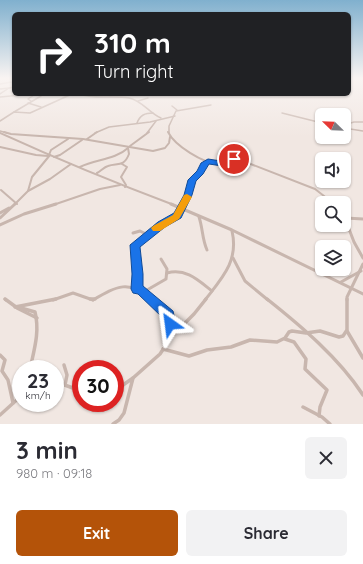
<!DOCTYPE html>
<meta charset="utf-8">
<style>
:root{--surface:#fff;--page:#f2f2f3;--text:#2b2b33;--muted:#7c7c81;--accent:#b45309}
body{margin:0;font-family:Quicksand,sans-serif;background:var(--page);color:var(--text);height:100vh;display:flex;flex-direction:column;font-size:15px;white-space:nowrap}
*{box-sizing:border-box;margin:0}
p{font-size:13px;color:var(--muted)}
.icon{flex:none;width:22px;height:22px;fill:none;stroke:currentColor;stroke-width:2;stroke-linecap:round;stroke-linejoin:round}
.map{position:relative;height:424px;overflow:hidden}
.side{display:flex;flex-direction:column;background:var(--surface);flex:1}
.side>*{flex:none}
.banner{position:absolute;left:12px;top:12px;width:339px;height:84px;border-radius:6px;box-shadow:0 1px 3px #0004;background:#202124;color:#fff;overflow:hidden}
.needle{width:26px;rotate:293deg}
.tools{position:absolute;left:315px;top:108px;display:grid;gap:8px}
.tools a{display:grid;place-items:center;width:36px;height:36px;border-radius:6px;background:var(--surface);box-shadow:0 1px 3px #0004;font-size:20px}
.speed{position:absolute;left:12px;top:360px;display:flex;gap:8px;font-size:20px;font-weight:700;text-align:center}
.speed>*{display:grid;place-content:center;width:52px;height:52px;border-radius:50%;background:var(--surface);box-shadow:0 1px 3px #0004;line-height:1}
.speed small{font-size:10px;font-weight:400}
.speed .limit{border:6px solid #d22;background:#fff;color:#111}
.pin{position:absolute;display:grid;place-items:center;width:34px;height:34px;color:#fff;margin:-17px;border:2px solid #fff;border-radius:50%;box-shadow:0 1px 4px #0007}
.me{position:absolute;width:44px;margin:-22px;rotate:329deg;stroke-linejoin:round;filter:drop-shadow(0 0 3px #0008)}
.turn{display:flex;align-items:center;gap:14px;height:84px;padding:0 16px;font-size:18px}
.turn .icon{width:52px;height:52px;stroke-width:2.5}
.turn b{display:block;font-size:28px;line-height:34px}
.round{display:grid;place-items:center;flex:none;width:42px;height:42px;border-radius:6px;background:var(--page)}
.head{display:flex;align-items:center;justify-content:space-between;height:68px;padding:0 16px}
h1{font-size:24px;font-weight:700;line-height:30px}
.action{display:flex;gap:8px;margin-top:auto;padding:8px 16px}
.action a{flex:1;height:46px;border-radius:6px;background:var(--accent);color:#fff;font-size:16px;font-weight:700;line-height:46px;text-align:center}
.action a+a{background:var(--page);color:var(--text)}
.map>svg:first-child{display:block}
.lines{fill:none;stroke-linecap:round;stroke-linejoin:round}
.minor-far3{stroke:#c8b6ae;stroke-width:1.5}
.minor-far2{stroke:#c8b6ae;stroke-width:2}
.minor-far1{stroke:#c8b6ae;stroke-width:3}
.minor{stroke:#c8b6ae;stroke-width:3.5}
.route{fill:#1a73e8;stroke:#114b97}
.slow{fill:#f59e0b}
</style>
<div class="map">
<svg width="363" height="424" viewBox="0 0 363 424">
<rect width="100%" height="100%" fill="#f1e7e2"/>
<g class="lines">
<g class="minor-far3">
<polyline points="0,84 11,82 14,83"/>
<polyline points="0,89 9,88"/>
<polyline points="0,94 9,88 14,87"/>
<polyline points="57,94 66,96"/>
<path d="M79 94C96 100 112 95 129 98 143 101 149 113 161 118"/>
<polyline points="110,96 117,94"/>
<polyline points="0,97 32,94"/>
<polyline points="31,101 28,99 34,95"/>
<polyline points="138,101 148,98"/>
<polyline points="28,103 41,107"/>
<polyline points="172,106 177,110"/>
<polyline points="14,112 41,96 36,94"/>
<polyline points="282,113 322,123"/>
<polyline points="0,121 14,112 30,113 72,94"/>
<path d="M137 123C140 115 145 113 153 113"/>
<polyline points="344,125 354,122 363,122"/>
<polyline points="344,128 363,131"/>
<polyline points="0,131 7,133"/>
<polyline points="95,133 109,127 150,122 175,116"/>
<polyline points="147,133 156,121"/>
<polyline points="169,133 169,126 176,111 211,105"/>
</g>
<g class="minor-far2">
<polyline points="4,132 11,134 83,139 153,151 165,148 169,143 170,137"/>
<path d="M168 132C175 146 203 163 218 164 227 165 234 159 243 161L315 189 333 203"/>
<path d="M0 133C57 159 115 183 174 205"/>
<polyline points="87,139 97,132"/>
<polyline points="319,142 321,141 322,135"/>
<polyline points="130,146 149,132"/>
<polyline points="0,147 36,155 48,156"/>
<polyline points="49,155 51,150 68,139"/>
<polyline points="54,157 60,155 82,140"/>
<polyline points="122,164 127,167 121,177 126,185 125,187"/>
<path d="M80 167C95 159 115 160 128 148"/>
<path d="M97 173C101 171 104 167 108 166 118 163 124 167 129 154L128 148"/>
<polyline points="1,190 17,204"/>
<polyline points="28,191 50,179 71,164"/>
<polyline points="14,205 28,191 32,177 50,155"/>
<polyline points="53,205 100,189 120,185"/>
<polyline points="181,205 188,195 192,180 200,172 202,166 208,161"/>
</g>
<g class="minor-far1">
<polyline points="171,204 232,230 363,294"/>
<polyline points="180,207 182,204"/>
<polyline points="0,213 9,208"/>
<polyline points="344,216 354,242 363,258"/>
<path d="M199 217C203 229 202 239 207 250"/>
<polyline points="0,218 15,204"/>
<polyline points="346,218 363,219"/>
<polyline points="0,225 24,214 56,204"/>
<polyline points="133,233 140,231 148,235"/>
<polyline points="233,258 245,281 268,300"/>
<path d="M167 273C186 268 198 280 212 291"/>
<polyline points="341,282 361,271"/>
<polyline points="137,289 138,274 135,245 162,224 176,217 181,208"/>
<polyline points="141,290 147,290 166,279 167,269 161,259"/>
<polyline points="5,299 6,300"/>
<polyline points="53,300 73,293 93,300"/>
<path d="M93 300C117 286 129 279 152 300"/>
<path d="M205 300C222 278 239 261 232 231"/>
<polyline points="347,300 347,297 363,264"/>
</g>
<g class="minor">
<polyline points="5,299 16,307"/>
<polyline points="90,299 95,299"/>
<path d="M151 299 169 315C170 323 167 332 170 339"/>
<path d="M267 299C301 326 339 358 363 395"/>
<polyline points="15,307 56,299"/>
<polyline points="17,308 37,318"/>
<path d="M21 308 35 312C40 332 34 350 30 369"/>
<polyline points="347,331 363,358"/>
<polyline points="285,339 294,342 306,359 305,369 327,390 320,407 319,416"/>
<polyline points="163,349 189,356 207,350 231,347 250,340 277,342 285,338 289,332 292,331 306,333 320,331 339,337 343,336 347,330 347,299"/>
<polyline points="0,355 5,360 2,371 8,380 13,403"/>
<polyline points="64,365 67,375 65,385"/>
<polyline points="55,386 62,384 81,391"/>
<polyline points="115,386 123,385 133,378"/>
<polyline points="303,407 322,417 330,424"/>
<polyline points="0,415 21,396"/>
<polyline points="113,424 119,420 124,413 133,378 160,354 172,336 194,314 206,299"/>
</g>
</g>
<linearGradient id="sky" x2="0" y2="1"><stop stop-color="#80b0ce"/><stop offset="0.57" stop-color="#f9f4f2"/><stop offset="1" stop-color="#f9f4f2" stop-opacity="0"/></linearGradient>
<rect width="363" height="137" fill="url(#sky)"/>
<polygon class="route" points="234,157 237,158 237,161 222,166 209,164 203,174 196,181 192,195 181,218 165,227 140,247 143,274 143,286 173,311 176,324 174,328 170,329 166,328 163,318 138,294 133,293 131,289 132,274 130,245 158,222 174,213 184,195 188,180 197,171 201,163 208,159 221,161"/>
<polygon class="slow" points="187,194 192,197 179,219 160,231 153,231 151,228 153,226 173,215 184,195"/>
</svg>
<div class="tools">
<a><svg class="needle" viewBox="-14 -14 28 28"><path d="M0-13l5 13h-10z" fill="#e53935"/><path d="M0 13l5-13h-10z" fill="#7c7c81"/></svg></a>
<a><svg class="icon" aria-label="sound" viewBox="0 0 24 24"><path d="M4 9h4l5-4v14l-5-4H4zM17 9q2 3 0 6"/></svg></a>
<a><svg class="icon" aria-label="search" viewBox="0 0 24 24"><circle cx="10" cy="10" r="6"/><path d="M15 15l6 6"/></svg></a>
<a><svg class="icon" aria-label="layers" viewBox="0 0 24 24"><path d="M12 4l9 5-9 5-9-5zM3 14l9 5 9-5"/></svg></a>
</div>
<div class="speed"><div>23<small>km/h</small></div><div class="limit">30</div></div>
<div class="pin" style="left:234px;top:159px;background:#d93025"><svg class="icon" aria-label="arrive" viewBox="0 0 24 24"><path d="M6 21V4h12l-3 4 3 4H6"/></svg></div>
<svg class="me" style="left:170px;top:324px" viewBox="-20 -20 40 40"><path d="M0-17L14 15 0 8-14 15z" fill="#1a73e8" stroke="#fff" stroke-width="4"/></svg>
<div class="banner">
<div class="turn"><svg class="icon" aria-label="right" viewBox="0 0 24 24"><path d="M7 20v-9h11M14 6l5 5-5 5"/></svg><div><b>310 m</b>Turn right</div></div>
</div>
</div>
<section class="side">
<div class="head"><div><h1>3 min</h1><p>980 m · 09:18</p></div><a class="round"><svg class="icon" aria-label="close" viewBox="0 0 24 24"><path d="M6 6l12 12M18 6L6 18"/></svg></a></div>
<div class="action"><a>Exit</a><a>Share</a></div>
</section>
